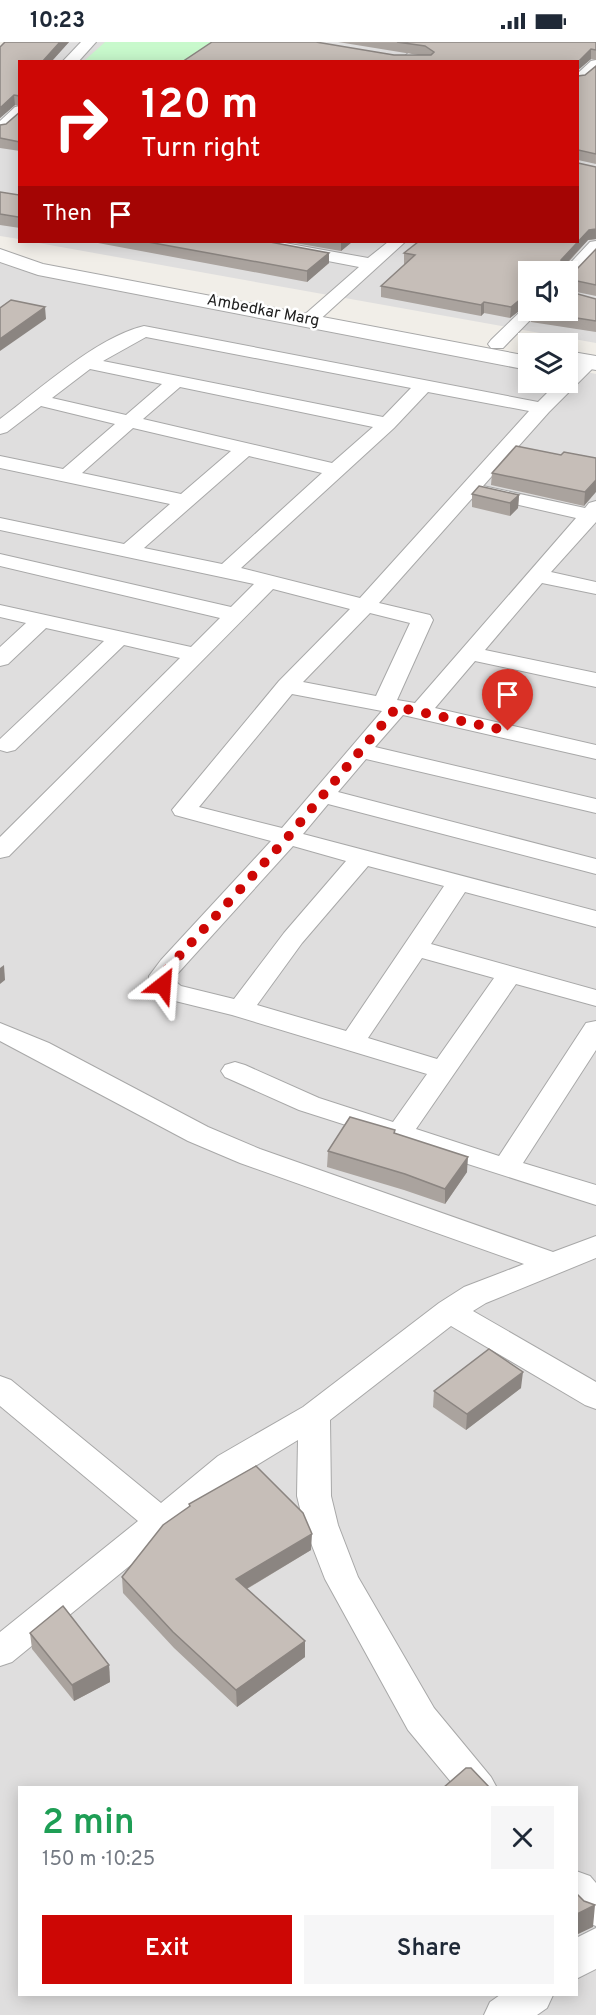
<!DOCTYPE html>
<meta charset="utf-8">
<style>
:root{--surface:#fff;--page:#f6f6f7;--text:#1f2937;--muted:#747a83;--accent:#cd0705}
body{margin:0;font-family:Overpass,sans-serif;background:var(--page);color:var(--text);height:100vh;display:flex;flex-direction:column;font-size:22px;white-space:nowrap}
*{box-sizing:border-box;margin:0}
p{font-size:20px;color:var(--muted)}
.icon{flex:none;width:33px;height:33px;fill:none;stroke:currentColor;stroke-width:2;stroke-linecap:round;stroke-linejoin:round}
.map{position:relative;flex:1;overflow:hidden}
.panel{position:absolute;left:18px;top:1744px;width:560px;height:210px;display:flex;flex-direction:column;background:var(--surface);border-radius:0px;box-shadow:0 3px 15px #0003}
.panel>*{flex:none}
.hud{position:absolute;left:18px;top:18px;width:561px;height:183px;border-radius:0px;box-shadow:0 3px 15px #0003;background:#cd0705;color:#fff;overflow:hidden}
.buttons{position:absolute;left:518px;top:219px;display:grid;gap:12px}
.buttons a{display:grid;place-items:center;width:60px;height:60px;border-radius:0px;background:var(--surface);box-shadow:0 3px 15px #0003;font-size:30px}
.pin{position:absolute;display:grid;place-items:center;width:51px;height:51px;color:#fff;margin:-62px -26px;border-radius:50% 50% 50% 0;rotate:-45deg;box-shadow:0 0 6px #0007}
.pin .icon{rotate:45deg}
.me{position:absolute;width:66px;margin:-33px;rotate:28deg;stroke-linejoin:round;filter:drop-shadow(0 0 4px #0008)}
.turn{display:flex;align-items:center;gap:21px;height:126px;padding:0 24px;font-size:27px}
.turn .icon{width:78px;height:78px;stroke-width:2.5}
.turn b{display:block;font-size:42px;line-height:51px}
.then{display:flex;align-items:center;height:57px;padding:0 24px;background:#0003;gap:12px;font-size:22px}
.round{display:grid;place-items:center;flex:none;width:63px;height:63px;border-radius:0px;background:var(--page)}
.summary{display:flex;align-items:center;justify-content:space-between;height:102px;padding:0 24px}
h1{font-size:36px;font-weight:600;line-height:45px;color:#1e9e55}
.action{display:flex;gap:12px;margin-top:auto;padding:12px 24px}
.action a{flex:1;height:69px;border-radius:0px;background:var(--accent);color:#fff;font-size:24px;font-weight:600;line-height:69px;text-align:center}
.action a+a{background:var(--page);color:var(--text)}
.status{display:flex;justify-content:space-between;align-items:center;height:42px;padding:0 30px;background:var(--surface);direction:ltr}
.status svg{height:16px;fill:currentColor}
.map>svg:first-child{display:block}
.residential{fill:#dfdede;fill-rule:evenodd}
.park{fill:#c8f9cc}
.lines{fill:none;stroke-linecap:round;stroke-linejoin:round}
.minor-casing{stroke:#a8a8a8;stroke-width:2}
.tertiary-casing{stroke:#a8a8a8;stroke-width:2}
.minor{fill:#fff;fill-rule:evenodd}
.tertiary{fill:#fff;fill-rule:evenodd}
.wall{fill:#aaa39e}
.shaded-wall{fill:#8b8581}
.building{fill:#c6beb8;stroke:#8b8581;stroke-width:1.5}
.route{stroke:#cd0705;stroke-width:10;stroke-dasharray:0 18}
.labels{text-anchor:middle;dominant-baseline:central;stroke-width:5;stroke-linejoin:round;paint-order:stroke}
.far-street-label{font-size:16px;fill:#212121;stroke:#fff}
</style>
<div class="status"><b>10:23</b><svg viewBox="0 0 49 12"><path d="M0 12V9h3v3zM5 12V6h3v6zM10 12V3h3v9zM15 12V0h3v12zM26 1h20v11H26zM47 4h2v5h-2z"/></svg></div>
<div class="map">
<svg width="596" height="1973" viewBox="0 0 596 1973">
<rect width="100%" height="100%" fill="#f1eee8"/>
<g class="residential">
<path d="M5 0H596V301L33 200H578V20H20L19 197 0 194V4ZM528 230H567V268H528Z"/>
<path d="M0 218 528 318V340H567V326L596 332V1973H0ZM20 1746H576V1953H20Z"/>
</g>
<polygon class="park" points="105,0 236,0 207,19 84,19"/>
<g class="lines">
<g class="minor-casing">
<g id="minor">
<polygon points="81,0 96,0 78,20 62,20"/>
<polygon points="421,0 437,0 414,20 398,20"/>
<polygon points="596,18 596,30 583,41 578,42 578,31 591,19"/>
<polygon points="20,64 20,77 5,90 0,92 0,79 15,65"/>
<polygon points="596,199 596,214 573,238 567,239 567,230 562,230 590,200"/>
<polygon points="247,200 279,200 368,216 388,200 405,200 315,282 303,282 300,278 303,274 359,225 255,205"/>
<polygon points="526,264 528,264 528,268 540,268 503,306 491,306 488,302 491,298"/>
<path d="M144 284 538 360 558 340H567V331C576 322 583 312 596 317L595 324 549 370 483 444 585 466 589 461 596 459V480L551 530 596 540V552L542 541 485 608 596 631V645L475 619 435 666 596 703V717L403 673 375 705 596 757V771L366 717 338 750 596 817V832L328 762 303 792 596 869V885L465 850 431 902 596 948V964L516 942 416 1087 499 1114 586 981 596 979V1008L523 1121 596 1143V1163L299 1068 225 1035 221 1029 225 1023 235 1020 245 1023 319 1056 393 1080 427 1032 232 973 163 956 150 943 149 934 161 918 271 799 175 773 172 768 279 639 350 567 273 547 9 814 0 816V795L180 616 124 603 15 708 7 710 0 708V697L104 599 46 586 8 622 0 624V605L26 581 0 575V563L191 605 220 576 0 524V512L231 565 254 542 0 488V476L124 502 170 462 0 426V414L63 427 115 382 41 364 7 390 0 392V377C39 348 97 295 144 284ZM146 295 411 346 383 375 103 319ZM90 327 162 342 126 373 52 356ZM180 345 373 385 332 421 143 377ZM428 350 529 369 360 556 241 526 394 386ZM133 386 231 409 181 452 82 431ZM249 414 322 431 222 522 144 506ZM475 453 576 476 415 661 397 658 433 578 430 573 379 561ZM370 571 410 581 376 654 303 640ZM292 652 382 669 282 786 199 765ZM293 804 346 819 284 891 234 957 181 944 176 940 175 935 179 930ZM368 824 444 844 346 989 257 963 302 901ZM422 916 494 936 437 1017 368 996Z"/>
<polygon points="0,981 49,1001 208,1085 260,1107 553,1210 596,1194 596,1216 486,1261 473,1269 596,1340 596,1367 585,1363 451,1284 330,1378 331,1454 338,1483 358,1535 434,1666 491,1735 497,1746 456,1746 408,1688 325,1537 304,1483 297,1454 298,1398 242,1432 12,1620 0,1624 0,1590 138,1479 0,1364 0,1334 11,1338 161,1461 218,1414 303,1365 439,1261 464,1245 524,1222 240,1121 188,1099 0,999"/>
<polygon points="576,1829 590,1834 596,1841 596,1884 582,1879 576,1872"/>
<polygon points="596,1886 596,1927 576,1937 576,1896"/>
<polygon points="500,1953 553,1953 547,1966 537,1973 484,1973 490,1960"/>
</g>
</g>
<g class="tertiary-casing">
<g id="tertiary">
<polygon points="0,207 43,222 528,314 528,328 38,233 0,220"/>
<polygon points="567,309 596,314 596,328 567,323"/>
</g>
</g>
<use href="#minor" class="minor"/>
<use href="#tertiary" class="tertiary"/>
</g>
<g class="wall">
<polygon points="5,0 69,0 51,20 20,20 20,64 15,63 0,76 0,5"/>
<polygon points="338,0 596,0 596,18 591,17 578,28 182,20 418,13"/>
<polygon points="596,24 596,122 578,118 578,34 585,33"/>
<polygon points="20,70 20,109 0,106 0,83 6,82"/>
<polygon points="596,125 596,197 588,198 566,223 528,230 528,262 510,276 484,271 481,274 381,255 381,244 405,222 404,222 404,211"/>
<polygon points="0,150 19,153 20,152 20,186 0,183"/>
<polygon points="97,200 270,200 329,211 329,221 307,240 98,201"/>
<polygon points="289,200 352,200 341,209"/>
<polygon points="596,207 596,254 567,248 567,230 575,229"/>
<polygon points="596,257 596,290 531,280 532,269"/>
<polygon points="561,413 596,416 584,464 491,443 492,431"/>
<polygon points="472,452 519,453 518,466 510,474 472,465"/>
<polygon points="395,1088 395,1091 467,1130 445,1162 404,1148 327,1125 328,1109"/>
<polygon points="521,1346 466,1388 433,1365 434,1349"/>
<polygon points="189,1462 311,1508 247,1547 305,1599 305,1615 237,1665 174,1606 123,1551 122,1535 189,1465"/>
<polygon points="30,1591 109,1623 110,1640 74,1659 32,1607"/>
</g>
<g class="shaded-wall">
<polygon points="60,0 69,0 51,20 42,20"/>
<polygon points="591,7 591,17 578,28 578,20"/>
<polygon points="14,53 15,63 0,76 0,66"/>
<polygon points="596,187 596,197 588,198 560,228 561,218 589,188"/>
<polygon points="341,200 352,200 341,209"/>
<polygon points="329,211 329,221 307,240 307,229"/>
<polygon points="528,251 528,262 510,276 511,265"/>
<polygon points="484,260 484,271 481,274 481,263"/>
<polygon points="45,265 46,277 0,309 0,316 0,297"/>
<polygon points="596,438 596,450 584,464 585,450"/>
<polygon points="519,453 518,466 510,474 510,461"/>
<polygon points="4,923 5,938 0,942 0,926"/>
<polygon points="468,1115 467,1130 445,1162 445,1147"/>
<polygon points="523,1330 521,1346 466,1388 467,1372"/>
<polygon points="312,1492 311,1508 236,1553 236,1537"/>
<polygon points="305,1599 305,1615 237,1665 236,1648"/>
<polygon points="109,1623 110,1640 74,1659 72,1643"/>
<polygon points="595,1863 593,1885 576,1893 577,1872"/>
</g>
<g class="building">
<polygon points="5,0 60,0 42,20 20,20 20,54 14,53 0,66 0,5"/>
<polygon points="212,0 316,0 394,13 431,13 434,10 425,4 397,0 596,0 596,8 591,7 578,20 182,20"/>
<polygon points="596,24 596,112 578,108 578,34 585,33"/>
<polygon points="20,70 20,100 0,96 0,83 6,82"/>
<polygon points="578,121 596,125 596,187 589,188 561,218 561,221 565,221 566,230 528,230 528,251 511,265 484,260 481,263 381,244 415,213 404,211 418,200 578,200"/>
<polygon points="0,150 19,153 20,152 20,174 18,175 0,172"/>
<polygon points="148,200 270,200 329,211 307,229"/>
<polygon points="596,207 596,243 568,237 567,238 567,230 575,229"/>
<polygon points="567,249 596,257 596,279 532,269 567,268"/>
<polygon points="11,258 45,265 0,297 0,266"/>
<polygon points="516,404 561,413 564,410 596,416 596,438 585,450 492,431"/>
<polygon points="479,444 519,453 510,461 472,452"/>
<polygon points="350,1075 395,1088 394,1091 468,1115 445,1147 405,1132 328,1109"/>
<polygon points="489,1307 523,1330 467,1372 434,1349"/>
<polygon points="256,1424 303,1471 312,1492 236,1537 305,1599 236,1648 173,1590 122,1535 163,1483 190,1464 189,1462"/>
<polygon points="63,1564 109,1623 72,1643 30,1591"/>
<polygon points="466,1726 471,1726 490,1746 443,1746"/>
<polygon points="576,1833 577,1852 584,1859 595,1863 577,1872 576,1883"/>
</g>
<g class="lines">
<polyline class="route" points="163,943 162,934 170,924 287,796 397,665 508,689"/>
</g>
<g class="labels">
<g class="far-street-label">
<text transform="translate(263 269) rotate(11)">Ambedkar Marg</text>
</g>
</g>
</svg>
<div class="buttons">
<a><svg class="icon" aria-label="sound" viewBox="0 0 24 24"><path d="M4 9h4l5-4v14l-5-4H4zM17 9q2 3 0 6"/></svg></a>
<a><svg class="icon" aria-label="layers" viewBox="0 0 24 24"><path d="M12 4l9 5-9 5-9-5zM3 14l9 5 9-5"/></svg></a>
</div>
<div class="pin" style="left:508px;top:689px;background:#d93025"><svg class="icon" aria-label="arrive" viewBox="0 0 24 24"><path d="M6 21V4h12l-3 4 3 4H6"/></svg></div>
<svg class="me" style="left:163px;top:943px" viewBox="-20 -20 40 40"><path d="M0-17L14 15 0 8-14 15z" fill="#cd0705" stroke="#fff" stroke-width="4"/></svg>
<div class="hud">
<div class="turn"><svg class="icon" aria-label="right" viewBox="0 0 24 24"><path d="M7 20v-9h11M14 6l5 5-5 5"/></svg><div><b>120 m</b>Turn right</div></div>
<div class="then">Then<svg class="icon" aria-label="arrive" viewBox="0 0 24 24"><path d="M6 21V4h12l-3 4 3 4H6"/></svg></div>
</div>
<section class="panel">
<div class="summary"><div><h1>2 min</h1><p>150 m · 10:25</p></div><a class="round"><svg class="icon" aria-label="close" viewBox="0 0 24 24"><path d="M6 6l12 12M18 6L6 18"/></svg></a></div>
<div class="action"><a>Exit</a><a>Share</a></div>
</section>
</div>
